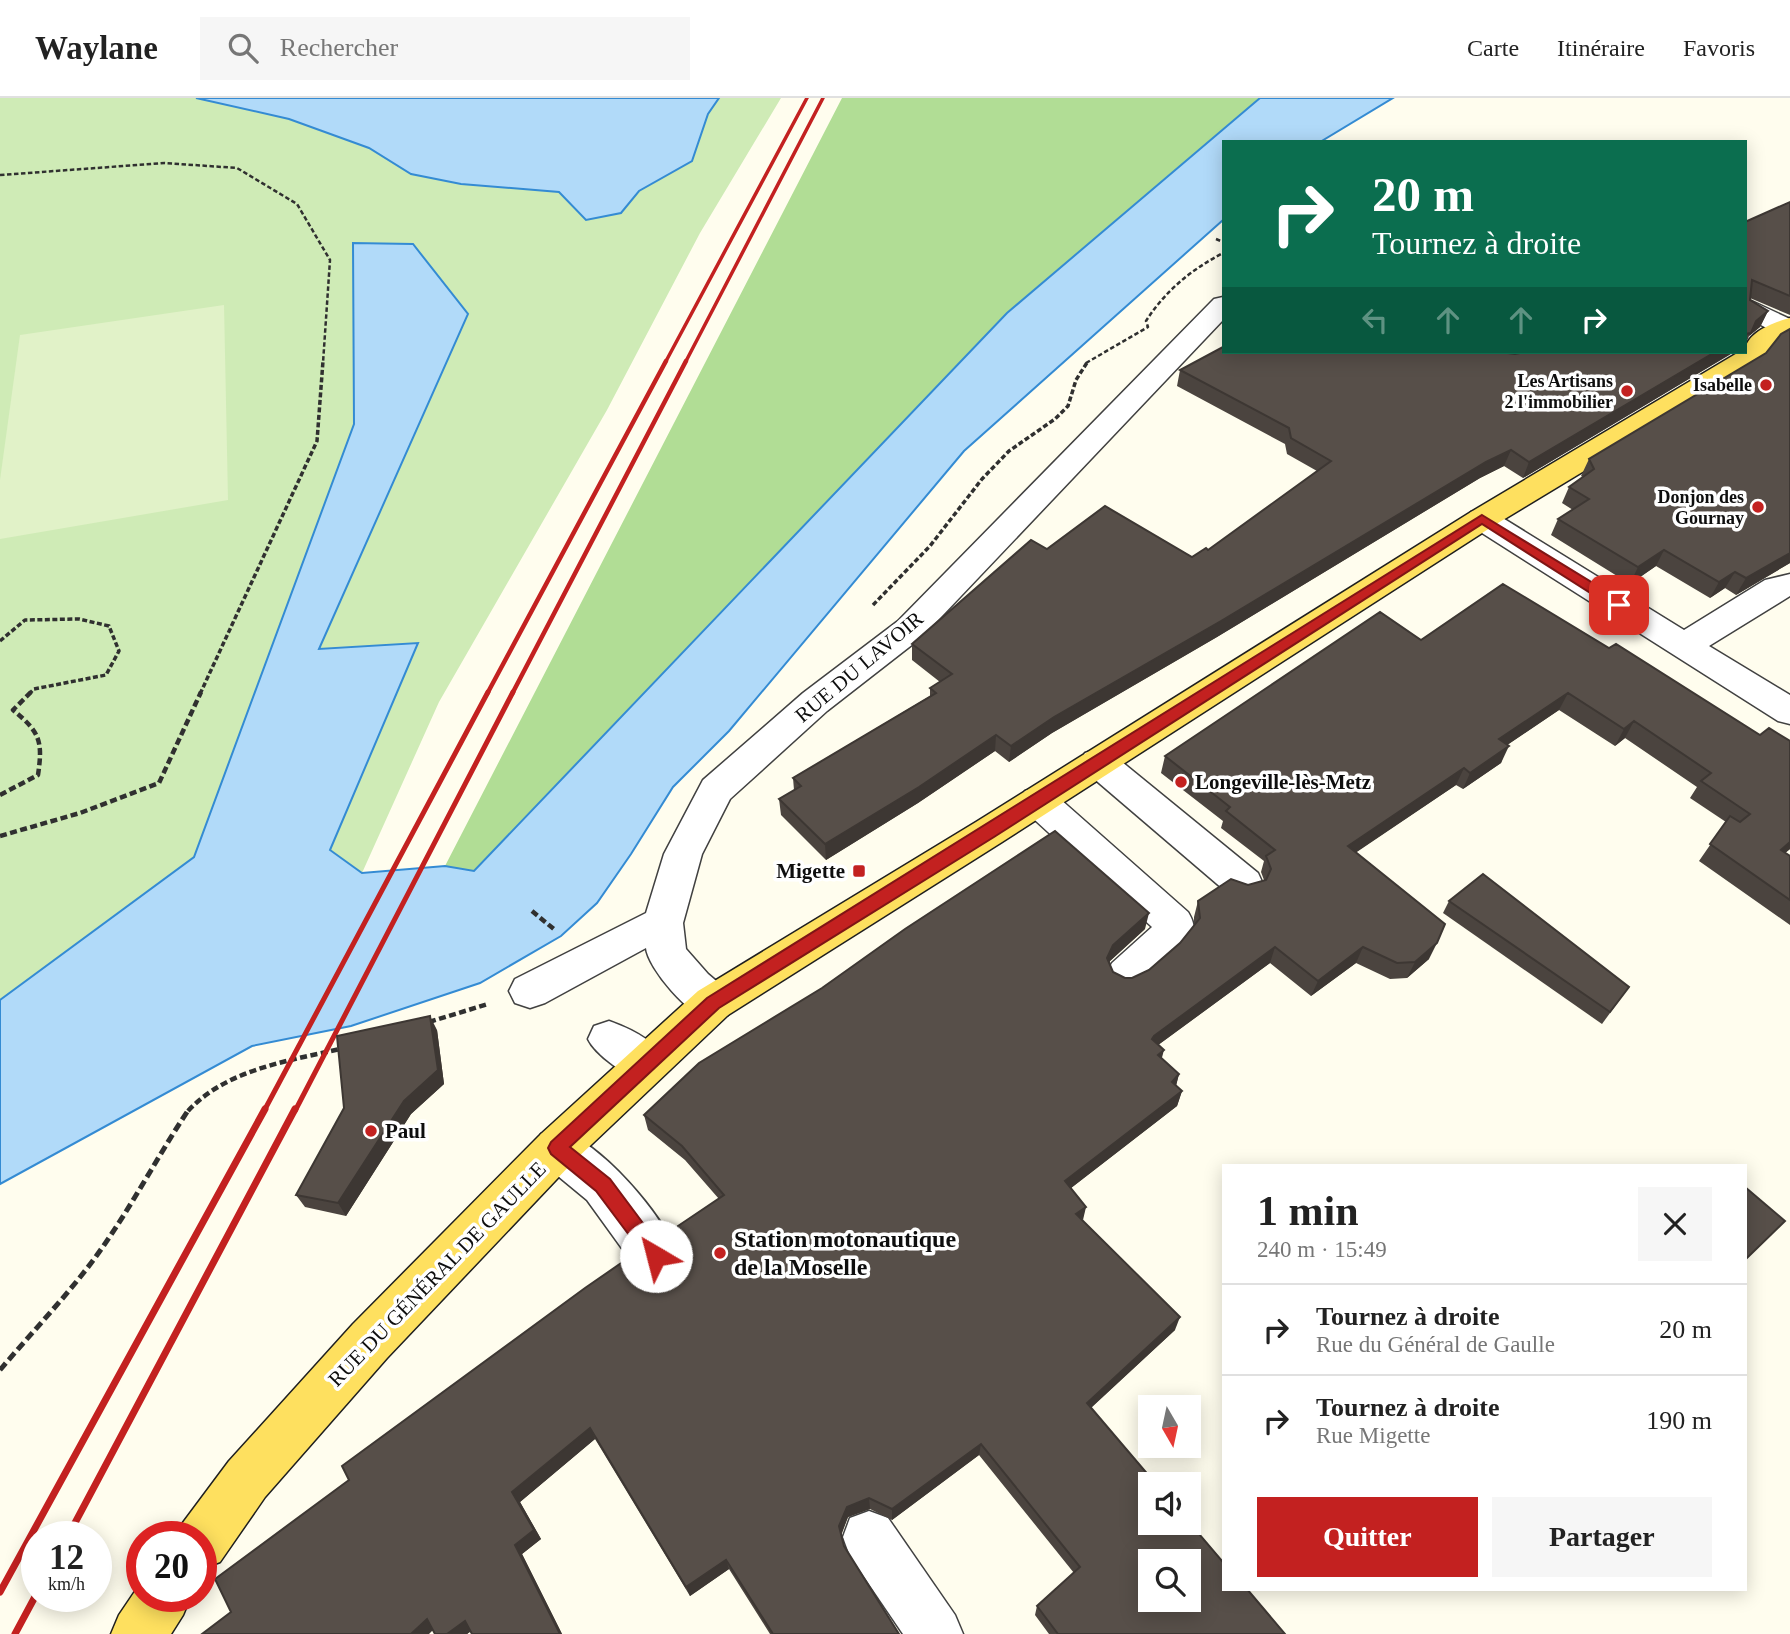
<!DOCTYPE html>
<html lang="fr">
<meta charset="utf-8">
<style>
:root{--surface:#fff;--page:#f6f6f6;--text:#222;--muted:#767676;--line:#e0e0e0;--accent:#c32120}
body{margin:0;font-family:Georgia,serif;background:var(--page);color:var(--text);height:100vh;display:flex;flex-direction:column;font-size:26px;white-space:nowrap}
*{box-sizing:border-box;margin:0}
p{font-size:23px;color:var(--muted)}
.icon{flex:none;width:38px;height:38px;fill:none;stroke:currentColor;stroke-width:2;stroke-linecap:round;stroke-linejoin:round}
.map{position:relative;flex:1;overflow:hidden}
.sheet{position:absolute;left:1222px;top:1066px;width:525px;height:427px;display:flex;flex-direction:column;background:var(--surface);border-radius:0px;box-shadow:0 4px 18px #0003}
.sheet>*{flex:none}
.top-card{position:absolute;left:1222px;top:42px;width:525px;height:214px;border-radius:0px;box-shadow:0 4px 18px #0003;background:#0b6e4f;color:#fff;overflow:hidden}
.needle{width:46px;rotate:171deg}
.tools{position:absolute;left:1138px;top:1297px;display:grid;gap:14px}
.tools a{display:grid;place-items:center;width:63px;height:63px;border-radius:0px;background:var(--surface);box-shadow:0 4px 18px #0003;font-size:35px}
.speed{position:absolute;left:21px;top:1423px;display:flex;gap:14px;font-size:35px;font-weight:700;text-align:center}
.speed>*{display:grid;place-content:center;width:91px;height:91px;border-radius:50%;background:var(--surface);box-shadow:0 4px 18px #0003;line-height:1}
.speed small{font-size:18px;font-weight:400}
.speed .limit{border:10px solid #d22;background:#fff;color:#111}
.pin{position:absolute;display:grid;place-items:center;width:60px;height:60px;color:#fff;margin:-30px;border-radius:14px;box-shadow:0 4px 10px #0006}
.me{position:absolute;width:77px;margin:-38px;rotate:323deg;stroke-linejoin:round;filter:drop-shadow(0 0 5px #0008)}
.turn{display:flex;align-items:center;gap:24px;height:147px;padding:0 35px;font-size:32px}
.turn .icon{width:91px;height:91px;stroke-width:2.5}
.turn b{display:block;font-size:49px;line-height:60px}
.lanes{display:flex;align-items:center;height:66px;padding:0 35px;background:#0003;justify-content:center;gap:35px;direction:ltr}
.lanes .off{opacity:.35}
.round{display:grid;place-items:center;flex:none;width:74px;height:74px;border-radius:0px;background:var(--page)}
.summary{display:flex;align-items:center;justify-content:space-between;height:119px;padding:0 35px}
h1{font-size:42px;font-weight:700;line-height:52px}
.button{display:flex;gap:14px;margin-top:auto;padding:14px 35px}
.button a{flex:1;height:80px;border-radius:0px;background:var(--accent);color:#fff;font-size:28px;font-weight:700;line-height:80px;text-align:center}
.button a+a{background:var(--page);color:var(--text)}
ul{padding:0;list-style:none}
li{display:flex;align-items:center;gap:21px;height:91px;padding:0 35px;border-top:2px solid var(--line)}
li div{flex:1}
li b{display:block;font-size:26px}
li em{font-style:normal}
header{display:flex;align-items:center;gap:42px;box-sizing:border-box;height:98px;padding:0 35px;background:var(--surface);border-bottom:2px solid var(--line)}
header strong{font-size:33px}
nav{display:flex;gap:38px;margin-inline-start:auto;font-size:24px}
.search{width:490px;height:63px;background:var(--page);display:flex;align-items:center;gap:18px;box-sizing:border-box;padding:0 24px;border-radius:0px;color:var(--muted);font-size:26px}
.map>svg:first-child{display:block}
.green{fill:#cfebb6}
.forest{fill:#b1dd95}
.pitch{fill:#e1f2c8}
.water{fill:#b1daf9;stroke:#348bd3;stroke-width:2}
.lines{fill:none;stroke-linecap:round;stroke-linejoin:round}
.minor-casing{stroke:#414141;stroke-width:3}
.major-casing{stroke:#1f1f1f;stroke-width:3}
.path-far3{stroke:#303030;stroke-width:2.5;stroke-dasharray:4.5 2.5;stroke-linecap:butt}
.path-far2{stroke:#303030;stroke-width:3.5;stroke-dasharray:5 2.5;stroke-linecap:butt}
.path-far1{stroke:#303030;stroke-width:4.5;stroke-dasharray:7 3.5;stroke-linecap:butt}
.path{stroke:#303030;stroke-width:5;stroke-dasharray:9 4.5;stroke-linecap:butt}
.minor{fill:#fff;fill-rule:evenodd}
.major{fill:#fee05f;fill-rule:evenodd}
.rail-far3{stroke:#c32120;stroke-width:3.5}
.rail-far2{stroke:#c32120;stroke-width:4.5}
.rail-far1{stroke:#c32120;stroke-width:5}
.rail{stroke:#c32120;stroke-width:7}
.wall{fill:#4b443f}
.shaded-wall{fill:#3d3733}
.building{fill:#574f49;stroke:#3d3733;stroke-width:2;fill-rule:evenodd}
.route{fill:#c32120;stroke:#7f1515;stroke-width:2}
.poi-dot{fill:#c32120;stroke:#fff;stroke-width:2.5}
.labels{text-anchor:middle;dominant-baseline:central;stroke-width:7;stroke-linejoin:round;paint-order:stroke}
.far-poi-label{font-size:18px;font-weight:bold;fill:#0e0e0e;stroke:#fff;text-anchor:end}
.street-label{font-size:21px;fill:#0e0e0e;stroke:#fff}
.poi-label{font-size:21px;font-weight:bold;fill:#0e0e0e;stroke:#fff;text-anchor:start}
.near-poi-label{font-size:24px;font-weight:bold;fill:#0e0e0e;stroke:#fff;text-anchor:start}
</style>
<header>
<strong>Waylane</strong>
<div class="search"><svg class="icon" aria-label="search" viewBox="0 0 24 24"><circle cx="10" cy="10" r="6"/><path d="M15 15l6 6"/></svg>Rechercher</div>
<nav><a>Carte</a><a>Itinéraire</a><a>Favoris</a></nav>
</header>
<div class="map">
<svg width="1790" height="1536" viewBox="0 0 1790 1536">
<rect width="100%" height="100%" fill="#fffdee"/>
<polygon class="green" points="0,0 196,0 289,21 369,50 411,76 461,86 559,94 621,115 639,93 692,63 708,16 719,0 781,0 700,135 607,312 439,604 362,775 330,752 418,545 318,552 468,216 353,146 354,326 194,759 0,902"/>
<polygon class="forest" points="842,0 1260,0 1007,215 474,773 445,768"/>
<polygon class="pitch" points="224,207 228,402 0,441 0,382 20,237"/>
<g class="water">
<polygon points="196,0 719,0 708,16 692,63 639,93 621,115 586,122 559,94 461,86 411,76 369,50 289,21"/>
<polygon points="1260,0 1393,0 1320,44 1223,44 1223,122 964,353 729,633 673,689 631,756 597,805 561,838 480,885 351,928 252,948 0,1086 0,902 194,759 354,326 353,145 413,146 468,216 319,551 418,545 330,752 362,775 445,768 474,773 1007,215"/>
</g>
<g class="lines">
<g class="minor-casing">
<g id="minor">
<path d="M1223 199V222L922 539 827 613 730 701 702 756 683 825 686 851 708 876 728 893 734 905 728 917C723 919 716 922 712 922 690 920 648 870 646 850L545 905 530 910 515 905 509 893 515 881 646 815 664 756 703 682 803 595 898 523 1214 201Z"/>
<polygon points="1745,200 1790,221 1790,237 1777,236 1745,218"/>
<polygon points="1482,411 1493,414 1684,532 1765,482 1790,476 1790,498 1709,548 1790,597 1790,626 1778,623 1471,428 1466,421 1471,414"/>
<polygon points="1098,651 1111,655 1258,775 1263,786 1258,797 1244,801 1230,797 1085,673 1080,664 1085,655"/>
<path d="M1038 689 1051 693 1188 814C1192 821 1195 827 1193 835 1189 849 1142 892 1128 893 1123 894 1116 891 1112 889L1106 877 1112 865 1152 829 1025 713 1019 703 1025 693Z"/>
<path d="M609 923C631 931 657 943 667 964L661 977C657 979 650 982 645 982 628 981 595 956 588 941L594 928Z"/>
<path d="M557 1030C603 1047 660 1113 679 1158L673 1174 656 1180 639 1174 587 1102 541 1064 535 1050 541 1036Z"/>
<polygon points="869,1413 888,1420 955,1517 963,1536 903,1536 850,1458 843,1439 850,1420"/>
</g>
</g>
<g class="major-casing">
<g id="major">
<path d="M1790 220V239L1771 250 1756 269 1493 428 1002 744 728 917 573 1064 387 1260 265 1399 220 1464 201 1471V1438H177L182 1426 229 1363 353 1226 541 1036 698 893 976 724 1471 414 1739 254H1745C1745 235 1774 224 1790 220Z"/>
<polygon points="142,1483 142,1498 191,1498 183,1517 171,1536 111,1536 119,1517"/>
</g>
</g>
<g class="path-far3">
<polyline points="0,77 165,65 237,70 297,106 330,162 323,265"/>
<polyline points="1216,141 1223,144"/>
<path d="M1086 265 1148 229 1146 223C1166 192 1191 172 1223 155"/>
</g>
<g class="path-far2">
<polyline points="873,507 930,448 982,381 1009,353 1055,321 1068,308 1076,282 1088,263"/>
<polyline points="0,543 25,522 79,521 109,528 119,553 106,577 34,591 29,596"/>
<polyline points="200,596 317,343 323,263"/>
</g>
<g class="path-far1">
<path d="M0 697 38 677C43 643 40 634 13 612L31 594"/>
<polyline points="0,738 80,715 159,685 201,594"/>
<polyline points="532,813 555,832"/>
<polyline points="429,924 488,906"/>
<path d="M188 1013C228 970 290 963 344 950"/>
</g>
<path class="path" d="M0 1272C32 1234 68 1197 97 1157 131 1110 157 1059 189 1011"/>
<use href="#minor" class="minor"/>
<use href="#major" class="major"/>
<g class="rail-far3">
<polyline points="665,265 807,0"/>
<polyline points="685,265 823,0"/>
</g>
<g class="rail-far2">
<polyline points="487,596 666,263"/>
<polyline points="512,596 686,263"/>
</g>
<g class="rail-far1">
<polyline points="264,1013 488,594"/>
<polyline points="295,1013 513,594"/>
</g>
<g class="rail">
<polyline points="68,1438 295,1011"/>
<polyline points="0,1494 265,1011"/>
<polyline points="15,1536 37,1495"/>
</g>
</g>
<g class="wall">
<polygon points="1790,104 1790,217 1750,200 1750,202 1768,213 1760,229 1749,238 1745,248 1745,124"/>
<polygon points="1521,254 1734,254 1523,380 1504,368 1480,380 1217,539 1052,635 1009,664 995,653 918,705 826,762 781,717 779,701 794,692 793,680 930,598 930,590 940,584 912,562 912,546 1047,451 1192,459 1208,452 1317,373 1287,356 1285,346 1177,288 1180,272 1515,256"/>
<polygon points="1766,255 1790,465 1736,497 1725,490 1710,500 1656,468 1630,486 1551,437 1558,421 1573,412 1562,405 1569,389 1583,379 1581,378 1589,361"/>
<polygon points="1421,542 1609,550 1760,637 1790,643 1790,751 1785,755 1790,758 1790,827 1699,763 1726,724 1690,700 1697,689 1625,640 1615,648 1559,612 1507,647 1501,665 1463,691 1456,687 1356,754 1429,861 1407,880 1390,881 1356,865 1311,898 1270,865 1158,947 1162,961 1179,976 1176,988 1182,993 1177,1008 1071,1090 1082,1123 1175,1232 1091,1310 1285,1536 1049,1536 1035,1517 1037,1508 1074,1475 979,1357 892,1422 870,1411 848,1419 841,1436 844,1448 899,1536 770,1536 729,1471 690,1498 595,1341 520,1404 541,1441 522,1456 562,1536 472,1536 471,1533 467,1536 231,1514 651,1169 672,1162 677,1148 672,1132 719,1101 685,1062 648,1032 644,1017 1145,831 1110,863 1109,865 1113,874 1125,880 1132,880 1149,872 1180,845 1194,827 1194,819 1198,803 1264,782 1261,774 1264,763 1221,730 1223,723 1161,675 1165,658"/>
<polygon points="1449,803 1629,889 1602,926 1443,815"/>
<polygon points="437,932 444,986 411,1016 346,1118 305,1109 296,1097"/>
</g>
<g class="shaded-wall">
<polygon points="1768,213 1760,229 1749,238 1756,223"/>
<polygon points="1715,254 1734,254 1523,380 1529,364"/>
<polygon points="1511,352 1504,368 1480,380 1217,539 1052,635 1009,664 1011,648 1054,619 1486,364"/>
<polygon points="1664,452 1656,468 1630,486 1638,469"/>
<polygon points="1790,455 1790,465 1736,497 1746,480"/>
<polygon points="1735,474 1725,490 1710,500 1719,484"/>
<polygon points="1568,595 1559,612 1491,658 1499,641"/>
<polygon points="1634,623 1625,640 1615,648 1624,631"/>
<polygon points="996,637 995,653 918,705 826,762 825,746"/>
<polygon points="1509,648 1501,665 1463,691 1470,675"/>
<polygon points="1464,670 1456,687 1342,764 1348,748"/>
<polygon points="1790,744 1790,751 1769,768 1781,752"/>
<polygon points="1149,815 1145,831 1110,863 1104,876 1107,860 1113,847"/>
<polygon points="1437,845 1429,861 1407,880 1415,864"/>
<polygon points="1275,849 1270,865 1150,953 1152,941 1154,938"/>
<polygon points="1363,849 1356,865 1311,898 1318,883"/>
<polygon points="430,918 437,932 444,986 411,1016 346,1118 338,1105 404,1003"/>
<polygon points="1164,952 1160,967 1158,957"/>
<polygon points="1179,976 1175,991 1172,984"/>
<polygon points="1182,993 1177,1008 1062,1097 1065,1083"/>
<polygon points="1086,1109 1083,1122 1076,1116"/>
<polygon points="1180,1219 1175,1232 1083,1317 1087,1305"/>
<polygon points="590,1330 595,1341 520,1404 541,1441 522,1456 562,1536 560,1536 515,1447 512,1394"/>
<polygon points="981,1346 979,1357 892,1422 892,1411"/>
<polygon points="869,1400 870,1411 848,1419 841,1438 839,1428 847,1409"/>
<polygon points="726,1462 729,1471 690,1498 686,1489"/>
<polygon points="427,1521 436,1529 429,1536 411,1536"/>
<polygon points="465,1523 474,1531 467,1536 447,1536"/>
</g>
<g class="building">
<polygon points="1790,104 1790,198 1752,182 1750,202 1768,213 1756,223 1751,235 1745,236 1745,124"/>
<polygon points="1790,231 1790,455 1746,480 1735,474 1719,484 1664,452 1638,469 1558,421 1589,401 1569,389 1594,371 1589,361 1766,255 1781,236"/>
<polygon points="1223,249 1223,254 1500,254 1515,256 1525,254 1715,254 1529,364 1511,352 1486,364 1221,523 1054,619 1011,648 996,637 919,689 825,746 779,701 801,688 793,680 936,595 930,590 952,576 912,546 1031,442 1047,451 1105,408 1192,459 1206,450 1208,452 1331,363 1291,340 1289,330 1180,272"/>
<path d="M1503 486 1609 550 1616 546 1760 637 1769 630 1790 643V744L1781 752 1790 758V802L1710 746 1730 718 1740 724 1750 716 1701 683 1711 675 1634 623 1624 631 1568 595 1499 641 1509 648 1470 675 1464 670 1348 748 1445 826 1437 845 1415 864 1397 865 1363 849 1318 883 1275 849 1154 938 1152 941 1164 952 1158 957 1179 976 1172 984 1182 993 1065 1083 1086 1109 1076 1116 1180 1219 1087 1305 1156 1386H1150V1424H1188V1423L1223 1464V1491H1247L1285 1536H1058L1037 1508 1080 1469 981 1346 892 1411 869 1400 847 1409 839 1428 844 1448 899 1536H773L726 1462 686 1489 590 1330 512 1394 534 1432 515 1447 560 1536H472L465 1523 447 1536H435L427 1521 411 1536H202L231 1514 215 1481 349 1382 342 1368 585 1190 630 1159 651 1169 672 1162 678 1146 672 1132 724 1097 682 1048 644 1017 699 965 822 890 905 831 1055 733 1149 815 1113 847 1107 860 1113 874 1125 880H1132L1149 872 1180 845 1200 820 1198 803 1231 781 1248 787 1266 782 1271 771 1266 758 1275 752 1226 713 1230 709 1165 658 1380 514 1421 542ZM1150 1463H1188V1502H1150Z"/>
<polygon points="1483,776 1629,889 1610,914 1449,803"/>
<polygon points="430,918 438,972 404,1003 338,1105 296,1097 344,1010 337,938"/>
<polygon points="1745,1089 1785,1123 1745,1162"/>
</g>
<polygon class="route" points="1482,417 1624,504 1624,510 1614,510 1482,426 994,739 719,910 570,1049 610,1081 663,1152 666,1158 663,1165 656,1168 650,1165 596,1093 551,1056 548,1050 551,1044 707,900"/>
<g class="poi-dot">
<circle cx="1766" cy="287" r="7"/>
<circle cx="1627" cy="293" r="7"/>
<circle cx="1758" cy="409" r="7"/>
<circle cx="1181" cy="684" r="7"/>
<rect x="852" y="766" width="14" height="14" rx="3.5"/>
<circle cx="371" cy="1033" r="7"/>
<circle cx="720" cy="1155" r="7"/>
</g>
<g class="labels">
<g class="far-poi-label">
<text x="1613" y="283">Les Artisans<tspan x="1613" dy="21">2 l'immobilier</tspan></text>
<text x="1752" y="287">Isabelle</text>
<text x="1744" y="399">Donjon des<tspan x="1744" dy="21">Gournay</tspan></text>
</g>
<g class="street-label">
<text transform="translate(859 569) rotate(-40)">RUE DU LAVOIR</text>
<text transform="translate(437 1176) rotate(-46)">RUE DU GÉNÉRAL DE GAULLE</text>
</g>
<g class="poi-label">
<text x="1195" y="684">Longeville-lès-Metz</text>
<text x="845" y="773" text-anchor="end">Migette</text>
<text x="385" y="1033">Paul</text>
</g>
<g class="near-poi-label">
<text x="734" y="1141">Station motonautique<tspan x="734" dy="28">de la Moselle</tspan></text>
</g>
</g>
</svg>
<div class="tools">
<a><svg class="needle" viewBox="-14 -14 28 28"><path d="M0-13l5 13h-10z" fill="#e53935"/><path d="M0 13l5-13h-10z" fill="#767676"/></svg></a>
<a><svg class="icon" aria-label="sound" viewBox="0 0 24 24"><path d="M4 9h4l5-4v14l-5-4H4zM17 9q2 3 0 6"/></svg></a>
<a><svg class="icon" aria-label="search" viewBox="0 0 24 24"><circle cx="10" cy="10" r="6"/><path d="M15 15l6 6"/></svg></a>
</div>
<div class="speed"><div>12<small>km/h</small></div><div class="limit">20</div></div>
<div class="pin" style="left:1619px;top:507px;background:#d93025"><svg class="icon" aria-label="arrive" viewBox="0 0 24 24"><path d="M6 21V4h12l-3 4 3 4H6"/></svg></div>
<svg class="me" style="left:656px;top:1158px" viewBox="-20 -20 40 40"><circle r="19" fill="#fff"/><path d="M0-13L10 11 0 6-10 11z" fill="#c32120"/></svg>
<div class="top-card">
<div class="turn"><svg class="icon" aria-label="right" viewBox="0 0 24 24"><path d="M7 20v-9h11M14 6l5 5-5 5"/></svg><div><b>20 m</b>Tournez à droite</div></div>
<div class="lanes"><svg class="icon off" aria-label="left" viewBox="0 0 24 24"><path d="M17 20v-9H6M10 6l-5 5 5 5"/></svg><svg class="icon off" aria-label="ahead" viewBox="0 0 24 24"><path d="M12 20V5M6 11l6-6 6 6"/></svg><svg class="icon off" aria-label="ahead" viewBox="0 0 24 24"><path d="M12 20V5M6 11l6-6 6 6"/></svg><svg class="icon" aria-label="right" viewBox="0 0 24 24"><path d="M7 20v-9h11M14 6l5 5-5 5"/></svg></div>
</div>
<section class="sheet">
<div class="summary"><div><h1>1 min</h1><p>240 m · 15:49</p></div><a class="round"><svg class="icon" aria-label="close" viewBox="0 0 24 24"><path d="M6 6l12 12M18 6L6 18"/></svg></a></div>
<ul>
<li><svg class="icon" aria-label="right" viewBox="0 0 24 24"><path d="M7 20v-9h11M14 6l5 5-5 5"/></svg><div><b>Tournez à droite</b><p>Rue du Général de Gaulle</p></div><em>20 m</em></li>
<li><svg class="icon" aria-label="right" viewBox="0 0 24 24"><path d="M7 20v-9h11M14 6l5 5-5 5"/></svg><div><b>Tournez à droite</b><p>Rue Migette</p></div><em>190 m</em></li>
</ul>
<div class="button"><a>Quitter</a><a>Partager</a></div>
</section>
</div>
